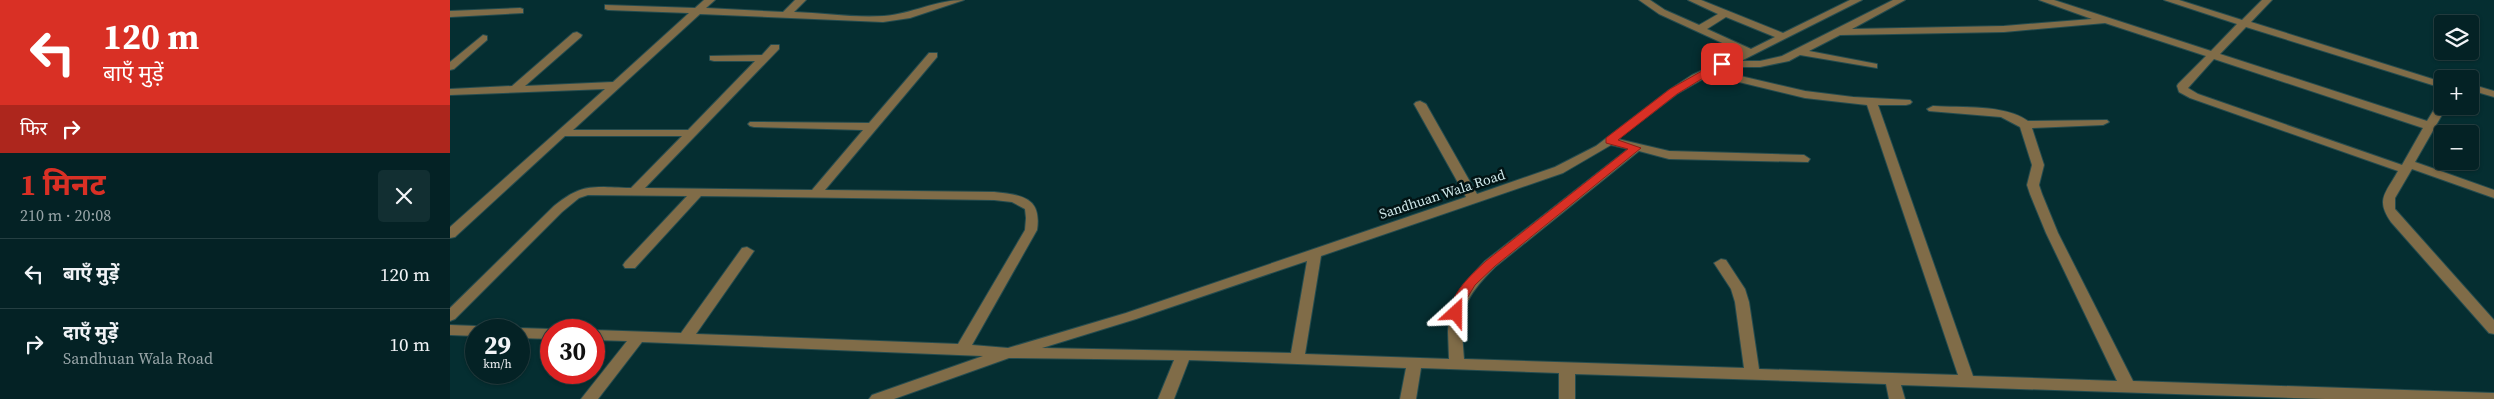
<!DOCTYPE html>
<html lang="hi">
<meta charset="utf-8">
<style>
:root{--surface:#042225;--page:#122f32;--text:#f1f3f6;--muted:#97a4a7;--line:#253f42;--accent:#d93025}
body{margin:0;font-family:"Source Serif 4","Noto Sans Devanagari",serif;background:var(--page);color:var(--text);height:100vh;display:flex;flex-direction:column;font-size:19px;white-space:nowrap}
*{box-sizing:border-box;margin:0}
p{font-size:16px;color:var(--muted)}
.icon{flex:none;width:28px;height:28px;fill:none;stroke:currentColor;stroke-width:2;stroke-linecap:round;stroke-linejoin:round}
.map{position:relative;flex:1;overflow:hidden}
.details{display:flex;flex-direction:column;background:var(--surface);width:450px}
.details>*{flex:none}
.hud{background:#d93025;color:#fff;overflow:hidden}
.controls{position:absolute;left:1984px;top:15px;display:grid;gap:10px}
.controls a{display:grid;place-items:center;width:45px;height:45px;border-radius:5px;background:var(--surface);box-shadow:0 1px 4px #0004,0 0 0 1px var(--line);font-size:25px}
.speed{position:absolute;left:15px;top:319px;display:flex;gap:10px;font-size:25px;font-weight:700;text-align:center}
.speed>*{display:grid;place-content:center;width:65px;height:65px;border-radius:50%;background:var(--surface);box-shadow:0 1px 4px #0004,0 0 0 1px var(--line);line-height:1}
.speed small{font-size:12px;font-weight:400}
.speed .limit{border:8px solid #d22;background:#fff;color:#111}
.pin{position:absolute;display:grid;place-items:center;width:42px;height:42px;color:#fff;margin:-21px;border-radius:10px;box-shadow:0 2px 8px #0006}
.me{position:absolute;width:55px;margin:-28px;rotate:24deg;stroke-linejoin:round;filter:drop-shadow(0 0 4px #0008)}
.turn{display:flex;align-items:center;gap:18px;height:105px;padding:0 20px;font-size:22px}
.turn .icon{width:65px;height:65px;stroke-width:2.5}
.turn b{display:block;font-size:35px;line-height:42px}
.then{display:flex;align-items:center;height:48px;padding:0 20px;background:#0003;gap:10px;font-size:19px}
.round{display:grid;place-items:center;flex:none;width:52px;height:52px;border-radius:5px;background:var(--page)}
.summary{display:flex;align-items:center;justify-content:space-between;height:85px;padding:0 20px}
h1{font-size:30px;font-weight:700;line-height:38px;color:var(--accent)}
ul{padding:0;list-style:none}
li{display:flex;align-items:center;gap:15px;height:70px;padding:0 20px;border-top:1px solid var(--line)}
li div{flex:1}
li b{display:block;font-size:19px}
li em{font-style:normal}
main{display:flex;flex:1;min-height:0}
.map>svg:first-child{display:block}
.lines{fill:none;stroke-linecap:round;stroke-linejoin:round}
.minor-casing{stroke:#254c4f;stroke-width:2}
.minor{fill:#806c48;fill-rule:evenodd}
.route{fill:#d93025;stroke:#8d1f18}
.labels{text-anchor:middle;dominant-baseline:central;stroke-width:5;stroke-linejoin:round;paint-order:stroke}
.street-label{font-size:14px;fill:#d0e9eb;stroke:#021415}
</style>
<main>
<section class="details">
<div class="hud">
<div class="turn"><svg class="icon" aria-label="left" viewBox="0 0 24 24"><path d="M17 20v-9H6M10 6l-5 5 5 5"/></svg><div><b>120 m</b>बाएँ मुड़ें</div></div>
<div class="then">फिर<svg class="icon" aria-label="right" viewBox="0 0 24 24"><path d="M7 20v-9h11M14 6l5 5-5 5"/></svg></div>
</div>
<div class="summary"><div><h1>1 मिनट</h1><p>210 m · 20:08</p></div><a class="round"><svg class="icon" aria-label="close" viewBox="0 0 24 24"><path d="M6 6l12 12M18 6L6 18"/></svg></a></div>
<ul>
<li><svg class="icon" aria-label="left" viewBox="0 0 24 24"><path d="M17 20v-9H6M10 6l-5 5 5 5"/></svg><div><b>बाएँ मुड़ें</b></div><em>120 m</em></li>
<li><svg class="icon" aria-label="right" viewBox="0 0 24 24"><path d="M7 20v-9h11M14 6l5 5-5 5"/></svg><div><b>दाएँ मुड़ें</b><p>Sandhuan Wala Road</p></div><em>10 m</em></li>
</ul>
</section>
<div class="map">
<svg width="2044" height="399" viewBox="0 0 2044 399">
<rect width="100%" height="100%" fill="#052e31"/>
<g class="lines">
<g class="minor-casing">
<g id="minor">
<path d="M254 0H265L256 8 333 12 345 0H356L344 12C373 13 404 18 434 16 461 14 486 0 514 0L460 18 433 22 250 14 123 130H238L305 61H264L260 60V56L312 55 321 45H329V49L195 188 362 190 413 130 304 127 300 126 298 124 300 122 419 123 479 53H487V57L375 190 544 192C572 195 592 197 587 230L522 345 558 348 676 313 1016 197 964 104 966 102 970 101 976 104 1027 194 1105 167 1146 146 1219 90 1242 75 1292 52 1209 14 1189 0H1200L1215 10 1249 25 1268 14 1238 0H1251L1333 33 1400 0H1412L1291 61H1310L1332 56 1443 0H1455L1402 29 1554 26 1642 19 1589 0H1604L1761 51 1787 24 1714 0H1729L1792 20 1812 0H1822L1801 22 1992 82V88L1796 27 1770 54 1977 121 1988 103 1992 102V106H1997L1965 162 2044 190V198L1962 169 1945 198V209L2044 320V334L2039 333 1941 222C1925 199 1936 193 1948 171L1740 98 1729 92 1727 86 1728 84 1756 56 1655 23 1554 32 1390 35 1359 51 1427 64V68L1350 55 1339 61 1310 67H1277L1269 71 1355 91 1403 97 1460 100 1462 102 1460 104 1456 105H1428L1523 376 1667 381 1596 233 1580 194 1577 185 1582 165 1570 127 1551 117 1479 111 1477 109 1483 106C1511 108 1555 104 1578 121L1657 120 1659 122 1653 125 1582 128 1594 165 1589 185 1592 194 1608 233 1683 381 2044 393V399H1875L1451 385 1455 399H1439L1436 384 1125 374V399H1109V373L971 368 966 399H950L956 368 739 360 724 399H708L724 360 559 358 444 399H419L422 395 533 356 192 342 148 399H131L177 341 144 340V330L231 333 292 248 297 247 304 251 246 334 508 344 575 230 576 218 575 209 562 202 544 200 251 196 185 268H175L173 265 175 262 237 196 138 195 129 198 112 212 5 319 0 321V308L104 206C133 182 145 187 181 188L232 136H115L5 237 0 238V227L155 89 0 95V89L62 86 123 33 127 32 132 35 131 37 75 86 163 82 239 13 158 10 155 9V5L245 8ZM1276 17 1325 37 1301 49 1257 29ZM1764 59 1973 128 1952 165 1748 94 1738 88ZM1260 75 1355 98 1417 105 1508 375 1309 369 1299 302 1295 289 1276 260 1271 259 1264 263 1281 289 1285 302 1294 368 1014 359C1010 312 1011 301 1045 267L1189 151 1219 159 1358 162 1360 159 1354 155 1219 151 1168 139 1227 94ZM1161 145 1178 149 1035 261 1013 285 1000 308 998 331 999 359 855 354 871 256 1113 173ZM857 261 841 353 592 348 686 319Z"/>
<polygon points="70,8 73,9 73,13 0,17 0,11"/>
<polygon points="33,35 37,36 37,40 4,69 0,70 0,62"/>
<polygon points="2020,84 2044,91 2044,97 2020,90"/>
<polygon points="0,325 26,326 33,330 26,330 26,336 0,335"/>
<polygon points="69,328 101,329 105,330 101,330 101,339 69,338 69,330 64,330"/>
</g>
</g>
<use href="#minor" class="minor"/>
</g>
<path class="route" d="M1268 62 1276 64 1227 94 1168 140 1191 148 1045 266 1025 285 1014 303 1010 316H1001L999 313C1003 291 1020 276 1036 261L1178 149 1156 143V138L1220 89Z"/>
<g class="labels">
<g class="street-label">
<text transform="translate(992 194) rotate(-18)">Sandhuan Wala Road</text>
</g>
</g>
</svg>
<div class="controls">
<a><svg class="icon" aria-label="layers" viewBox="0 0 24 24"><path d="M12 4l9 5-9 5-9-5zM3 14l9 5 9-5"/></svg></a>
<a>+</a>
<a>−</a>
</div>
<div class="speed"><div>29<small>km/h</small></div><div class="limit">30</div></div>
<div class="pin" style="left:1272px;top:64px;background:#d93025"><svg class="icon" aria-label="arrive" viewBox="0 0 24 24"><path d="M6 21V4h12l-3 4 3 4H6"/></svg></div>
<svg class="me" style="left:1006px;top:313px" viewBox="-20 -20 40 40"><path d="M0-17L14 15 0 8-14 15z" fill="#d93025" stroke="#fff" stroke-width="4"/></svg>
</div>
</main>
